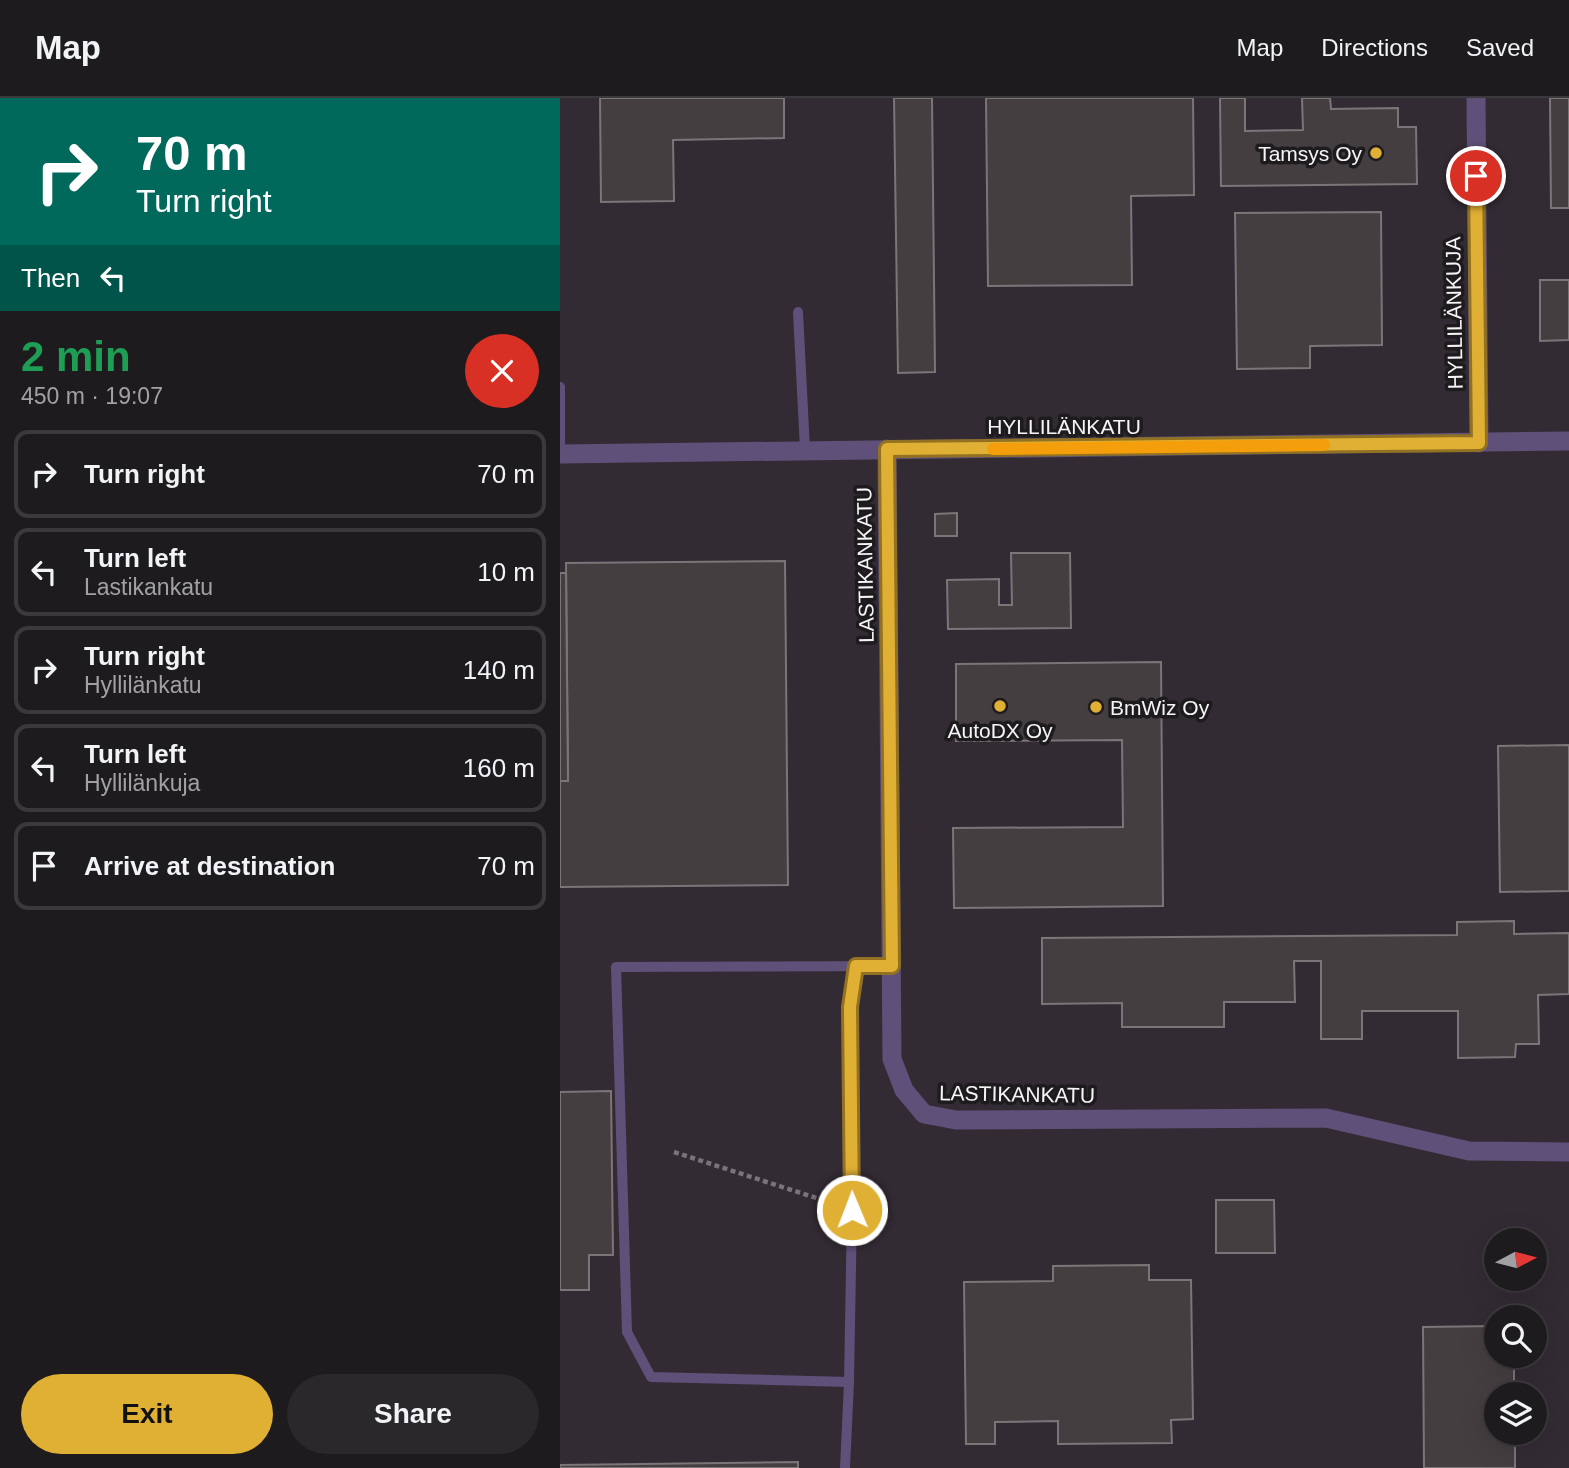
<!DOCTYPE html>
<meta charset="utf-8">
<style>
:root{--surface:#1e1b1e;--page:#2b282b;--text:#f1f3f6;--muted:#a1a1a4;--line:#3c393c;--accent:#e0b034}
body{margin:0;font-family:Arial,sans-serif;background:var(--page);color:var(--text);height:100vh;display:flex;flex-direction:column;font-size:26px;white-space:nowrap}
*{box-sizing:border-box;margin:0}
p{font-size:23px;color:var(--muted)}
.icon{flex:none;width:38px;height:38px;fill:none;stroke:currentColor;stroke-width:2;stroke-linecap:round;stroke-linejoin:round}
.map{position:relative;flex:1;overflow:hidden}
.details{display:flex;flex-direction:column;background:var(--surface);width:560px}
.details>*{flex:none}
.guide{background:#00695c;color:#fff;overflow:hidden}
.needle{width:46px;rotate:83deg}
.fabs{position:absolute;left:924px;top:1130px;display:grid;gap:14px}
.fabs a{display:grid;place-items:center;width:63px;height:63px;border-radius:50%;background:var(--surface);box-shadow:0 7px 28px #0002,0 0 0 2px var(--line);font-size:35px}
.pin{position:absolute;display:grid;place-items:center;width:60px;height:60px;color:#fff;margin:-30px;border:4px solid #fff;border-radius:50%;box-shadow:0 2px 7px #0007}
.me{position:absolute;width:77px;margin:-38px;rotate:359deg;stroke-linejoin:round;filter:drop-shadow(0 0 5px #0008)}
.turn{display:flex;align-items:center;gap:24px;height:147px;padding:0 21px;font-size:32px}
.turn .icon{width:91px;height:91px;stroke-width:2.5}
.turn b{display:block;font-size:49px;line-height:60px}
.then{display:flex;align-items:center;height:66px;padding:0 21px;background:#0003;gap:14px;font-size:26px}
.round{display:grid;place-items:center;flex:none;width:74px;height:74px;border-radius:37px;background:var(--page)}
.summary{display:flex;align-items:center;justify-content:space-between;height:119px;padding:0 21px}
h1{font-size:42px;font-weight:800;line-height:52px;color:#1e9e55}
.action{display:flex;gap:14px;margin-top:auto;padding:14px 21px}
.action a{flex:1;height:80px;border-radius:42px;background:var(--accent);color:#111;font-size:28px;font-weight:800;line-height:80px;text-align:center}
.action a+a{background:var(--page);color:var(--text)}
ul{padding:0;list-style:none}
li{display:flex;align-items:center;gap:21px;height:88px;margin:0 14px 10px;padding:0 7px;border:4px solid var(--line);border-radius:14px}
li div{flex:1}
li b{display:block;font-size:26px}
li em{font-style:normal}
header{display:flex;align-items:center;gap:42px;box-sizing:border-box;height:98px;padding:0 35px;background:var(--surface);border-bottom:2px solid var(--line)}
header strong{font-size:33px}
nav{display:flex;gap:38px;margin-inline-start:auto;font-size:24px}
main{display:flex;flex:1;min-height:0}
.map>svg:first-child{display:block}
.built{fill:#332b34;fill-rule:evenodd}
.building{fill:#443e41;stroke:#7b7577;stroke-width:2}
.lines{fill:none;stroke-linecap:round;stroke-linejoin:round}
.path{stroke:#787579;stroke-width:4.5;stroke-dasharray:5 3.5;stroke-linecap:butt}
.lane{stroke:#5e5078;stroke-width:10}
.street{stroke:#5e5078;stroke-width:19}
.route-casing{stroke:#927222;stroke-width:18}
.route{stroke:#e0b034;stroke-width:12}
.slow{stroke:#f59e0b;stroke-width:12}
.poi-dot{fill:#e0b034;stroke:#1e1b1e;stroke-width:2.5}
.labels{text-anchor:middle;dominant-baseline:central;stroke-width:7;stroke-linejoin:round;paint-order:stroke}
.poi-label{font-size:21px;fill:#f6f4f7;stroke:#1e1b1e;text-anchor:end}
.street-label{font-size:21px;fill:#f6f4f7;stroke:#1e1b1e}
</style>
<header>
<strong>Map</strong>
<nav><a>Map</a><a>Directions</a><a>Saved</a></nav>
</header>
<main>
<section class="details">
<div class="guide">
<div class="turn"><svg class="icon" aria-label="right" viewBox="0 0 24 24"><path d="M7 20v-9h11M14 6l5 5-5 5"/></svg><div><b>70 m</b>Turn right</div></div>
<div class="then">Then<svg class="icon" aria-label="left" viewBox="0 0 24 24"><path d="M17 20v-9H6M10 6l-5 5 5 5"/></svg></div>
</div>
<div class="summary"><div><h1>2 min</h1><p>450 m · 19:07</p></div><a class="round" style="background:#d93025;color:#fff"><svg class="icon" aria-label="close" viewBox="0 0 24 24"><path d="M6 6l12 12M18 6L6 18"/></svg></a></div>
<ul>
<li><svg class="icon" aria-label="right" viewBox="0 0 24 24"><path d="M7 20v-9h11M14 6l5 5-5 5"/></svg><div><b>Turn right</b></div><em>70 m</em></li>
<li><svg class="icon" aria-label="left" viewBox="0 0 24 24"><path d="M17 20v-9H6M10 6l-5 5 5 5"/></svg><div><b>Turn left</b><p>Lastikankatu</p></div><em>10 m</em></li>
<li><svg class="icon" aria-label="right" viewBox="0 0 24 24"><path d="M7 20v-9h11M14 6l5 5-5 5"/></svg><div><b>Turn right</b><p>Hyllilänkatu</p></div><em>140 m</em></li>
<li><svg class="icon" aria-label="left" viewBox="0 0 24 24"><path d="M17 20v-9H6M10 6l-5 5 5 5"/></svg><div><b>Turn left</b><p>Hyllilänkuja</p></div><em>160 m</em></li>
<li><svg class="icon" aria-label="arrive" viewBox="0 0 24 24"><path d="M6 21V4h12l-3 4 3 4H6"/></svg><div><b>Arrive at destination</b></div><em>70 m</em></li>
</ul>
<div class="action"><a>Exit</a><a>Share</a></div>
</section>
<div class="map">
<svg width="1009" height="1370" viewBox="0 0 1009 1370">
<rect width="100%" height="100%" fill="#282428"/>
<path class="built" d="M0 0H1009V1370H0ZM936 1143H975V1181H936ZM936 1220H975V1258H936ZM936 1297H975V1335H936Z"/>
<g class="building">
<polygon points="40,0 224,0 224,40 113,42 114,103 41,104"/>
<polygon points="334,0 372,0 375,274 338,275"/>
<polygon points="426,0 633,0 634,97 571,98 572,187 428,188"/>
<polygon points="660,0 685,0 685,33 743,32 742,0 770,0 771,11 838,10 838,29 856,29 857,86 661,88"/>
<polygon points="990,0 1009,0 1009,110 991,110"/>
<polygon points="821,114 822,247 750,248 750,270 677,271 675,115"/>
<polygon points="980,182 1009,182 1009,242 980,243"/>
<polygon points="397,415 397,438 375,438 375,416"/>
<polygon points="451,455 510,455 511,530 388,531 387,482 439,481 439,507 452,507"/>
<polygon points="225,463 228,787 0,789 0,683 8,683 6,465"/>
<polygon points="0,475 6,475 8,683 0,683"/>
<polygon points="601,564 603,808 394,810 393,730 563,729 562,642 396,643 396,566"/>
<polygon points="1009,647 1009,793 940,794 938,648"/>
<polygon points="954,823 954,836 1009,835 1009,896 978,897 979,946 956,946 955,959 898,960 898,913 802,913 802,941 761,941 761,863 734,863 735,904 664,904 664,929 562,929 562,905 482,906 482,840 897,837 897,824"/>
<polygon points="51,993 53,1157 29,1157 29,1192 0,1192 0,994"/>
<polygon points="656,1102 714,1102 715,1155 656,1155"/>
<polygon points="589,1167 589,1182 631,1182 633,1321 611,1322 612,1345 498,1346 498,1323 435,1324 435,1346 406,1346 404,1184 493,1183 493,1168"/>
<polygon points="936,1228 936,1258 954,1258 954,1297 936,1297 936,1335 955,1335 955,1370 864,1370 863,1229"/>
<polygon points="238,1364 238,1370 0,1370 0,1367"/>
</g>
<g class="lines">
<polyline class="path" points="114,1054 278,1107"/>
<g class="lane">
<polyline points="238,214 245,352"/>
<polyline points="0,289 0,353"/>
<polyline points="296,868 290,909 292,1112 289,1284 91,1279 67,1234 56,869 332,868"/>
<polyline points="285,1370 289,1284"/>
</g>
<g class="street">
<polyline points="916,0 919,345"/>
<polyline points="327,351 332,961 344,992 364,1016 396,1022 766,1020 909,1053 1009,1054"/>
<polyline points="0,356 1009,343"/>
</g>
</g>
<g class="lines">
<g class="route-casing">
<polyline id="route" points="292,1112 290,909 296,868 332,868 327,351 919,345 916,78"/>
</g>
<use href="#route" class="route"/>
<polyline class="slow" points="433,351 764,347"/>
</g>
<g class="poi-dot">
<circle cx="816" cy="55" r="7"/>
<circle cx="440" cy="608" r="7"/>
<circle cx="536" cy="609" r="7"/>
</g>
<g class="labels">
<g class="poi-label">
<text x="802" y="55">Tamsys Oy</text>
<text x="550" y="609" text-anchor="start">BmWiz Oy</text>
<text x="440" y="632" text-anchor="middle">AutoDX Oy</text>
</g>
<g class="street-label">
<text transform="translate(894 215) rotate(-91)">HYLLILÄNKUJA</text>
<text x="504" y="328">HYLLILÄNKATU</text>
<text transform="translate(305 467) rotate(-91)">LASTIKANKATU</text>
<text transform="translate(457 996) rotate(1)">LASTIKANKATU</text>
</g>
</g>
</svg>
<div class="fabs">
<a><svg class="needle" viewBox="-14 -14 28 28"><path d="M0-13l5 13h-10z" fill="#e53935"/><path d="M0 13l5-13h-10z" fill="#a1a1a4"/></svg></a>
<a><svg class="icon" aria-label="search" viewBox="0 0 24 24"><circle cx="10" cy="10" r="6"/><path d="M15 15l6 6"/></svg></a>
<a><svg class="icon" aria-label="layers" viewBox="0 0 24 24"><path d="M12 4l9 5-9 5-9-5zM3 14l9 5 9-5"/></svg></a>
</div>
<div class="pin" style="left:916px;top:78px;background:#d93025"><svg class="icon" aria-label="arrive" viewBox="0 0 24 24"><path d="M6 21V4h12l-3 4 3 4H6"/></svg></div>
<svg class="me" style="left:292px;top:1112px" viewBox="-20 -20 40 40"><circle r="17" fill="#e0b034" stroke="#fff" stroke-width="3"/><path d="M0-11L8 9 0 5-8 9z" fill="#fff"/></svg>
</div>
</main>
